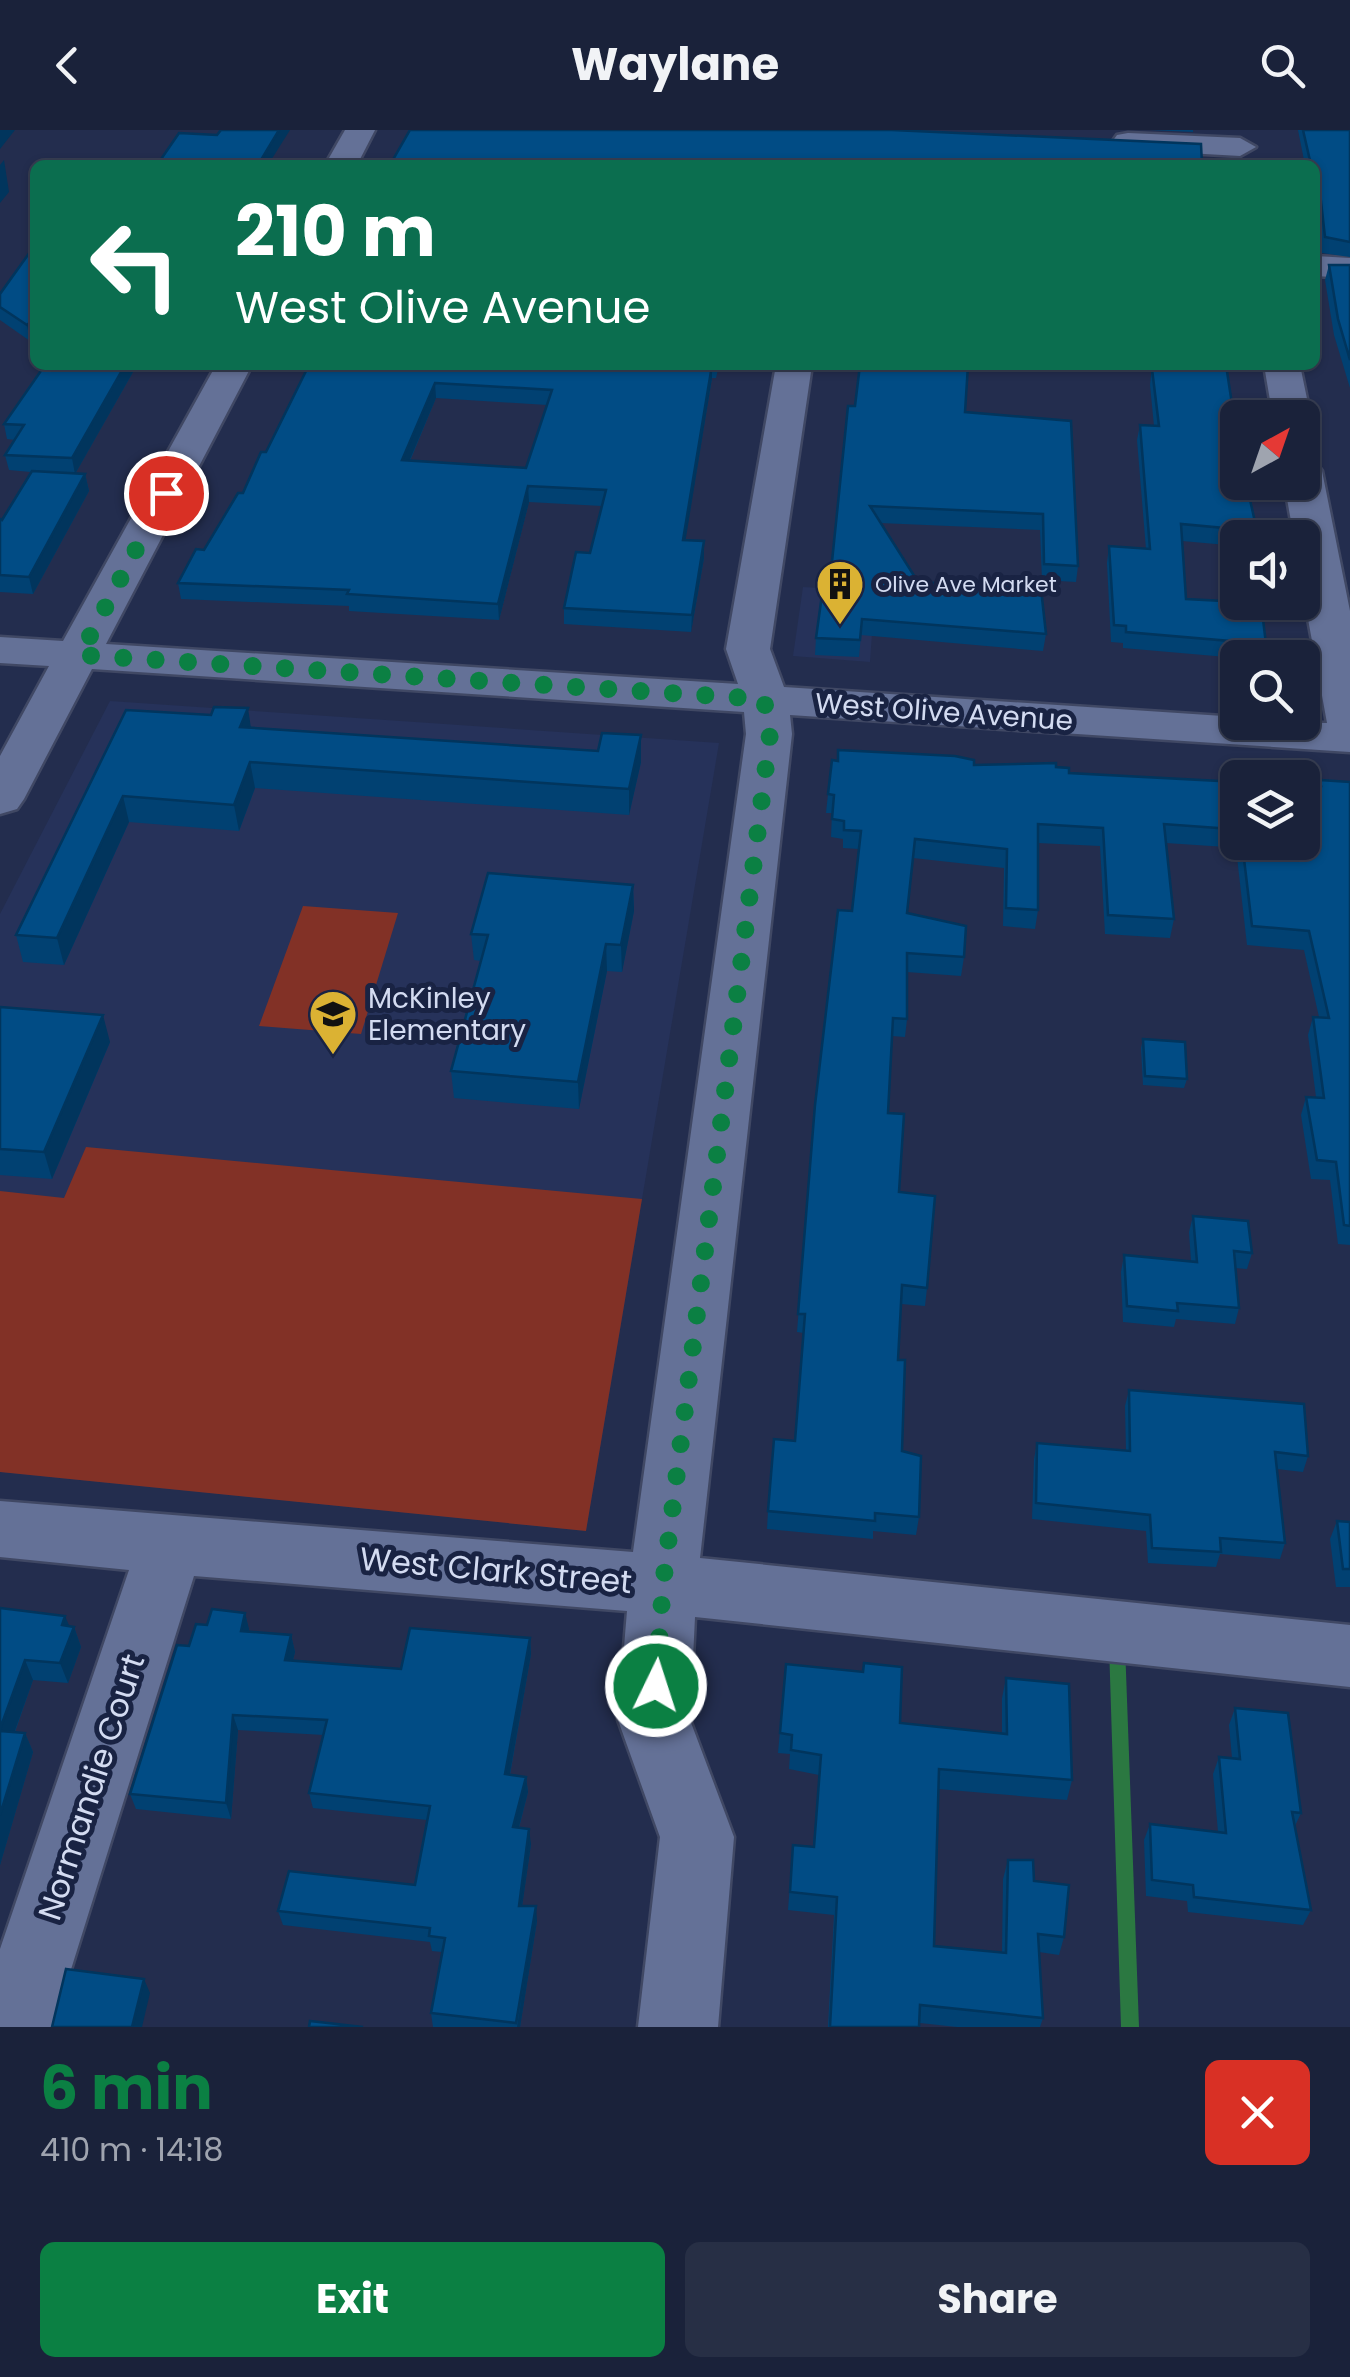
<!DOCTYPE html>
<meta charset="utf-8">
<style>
:root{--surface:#1a223a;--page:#272f45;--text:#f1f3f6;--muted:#9fa4af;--line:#383f54;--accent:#0b8043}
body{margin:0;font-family:Poppins,sans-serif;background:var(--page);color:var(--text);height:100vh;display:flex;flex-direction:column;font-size:38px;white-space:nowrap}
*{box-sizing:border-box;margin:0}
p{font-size:32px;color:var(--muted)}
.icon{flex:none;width:55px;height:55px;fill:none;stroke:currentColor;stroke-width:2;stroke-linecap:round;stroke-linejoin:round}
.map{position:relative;height:1897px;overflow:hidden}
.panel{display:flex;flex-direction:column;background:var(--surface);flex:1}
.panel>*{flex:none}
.top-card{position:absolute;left:30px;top:30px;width:1290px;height:210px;border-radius:15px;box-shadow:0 2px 8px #0004,0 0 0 2px var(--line);background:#0b6e4f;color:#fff;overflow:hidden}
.needle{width:65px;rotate:40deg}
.controls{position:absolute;left:1220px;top:270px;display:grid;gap:20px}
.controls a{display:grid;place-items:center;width:100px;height:100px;border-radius:15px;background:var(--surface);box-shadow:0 2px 8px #0004,0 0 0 2px var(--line);font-size:50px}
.pin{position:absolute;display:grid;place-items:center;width:85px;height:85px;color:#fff;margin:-42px;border:5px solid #fff;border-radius:50%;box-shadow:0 2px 10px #0007}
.me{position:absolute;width:110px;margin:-55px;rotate:4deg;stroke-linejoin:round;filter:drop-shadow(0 0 8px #0008)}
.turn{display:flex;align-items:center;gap:35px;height:210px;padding:0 40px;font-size:45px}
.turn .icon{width:130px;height:130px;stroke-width:2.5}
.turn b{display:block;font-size:70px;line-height:85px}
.round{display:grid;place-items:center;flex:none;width:105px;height:105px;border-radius:15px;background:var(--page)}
.overview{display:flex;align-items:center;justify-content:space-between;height:170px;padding:0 40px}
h1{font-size:60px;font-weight:700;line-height:75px;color:var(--accent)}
.button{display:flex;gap:20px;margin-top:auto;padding:20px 40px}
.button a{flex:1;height:115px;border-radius:15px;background:var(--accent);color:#fff;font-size:40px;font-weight:700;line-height:115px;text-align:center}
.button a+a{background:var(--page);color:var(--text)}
header{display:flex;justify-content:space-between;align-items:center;height:130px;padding:0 40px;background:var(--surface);font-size:45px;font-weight:700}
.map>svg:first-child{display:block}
.built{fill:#26325a}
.green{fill:#823126}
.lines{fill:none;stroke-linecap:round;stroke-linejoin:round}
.stream{fill:#2b7841;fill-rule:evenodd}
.minor-casing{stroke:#404864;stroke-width:5}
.minor{fill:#647197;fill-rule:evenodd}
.wall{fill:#014172;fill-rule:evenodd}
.shaded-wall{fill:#01355d}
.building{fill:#014c85;stroke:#01355d;stroke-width:2.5;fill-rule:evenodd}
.route{stroke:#0b8043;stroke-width:18;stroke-dasharray:0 32.4}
.labels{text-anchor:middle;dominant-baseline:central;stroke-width:10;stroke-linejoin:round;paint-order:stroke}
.far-poi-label{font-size:22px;fill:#d3dbf1;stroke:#192343;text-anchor:start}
.street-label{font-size:28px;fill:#d3dbf1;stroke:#192343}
.poi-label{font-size:28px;fill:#d3dbf1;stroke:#192343;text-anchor:start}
.near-street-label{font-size:32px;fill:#d3dbf1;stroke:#192343}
</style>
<header><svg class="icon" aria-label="back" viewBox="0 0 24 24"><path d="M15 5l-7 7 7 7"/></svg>Waylane<svg class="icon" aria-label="search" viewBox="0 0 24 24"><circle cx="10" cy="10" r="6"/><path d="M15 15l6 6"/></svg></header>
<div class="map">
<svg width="1350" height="1897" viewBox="0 0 1350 1897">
<rect width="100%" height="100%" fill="#232d4e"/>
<g class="built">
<polygon points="803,457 875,461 870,532 793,526"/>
<polygon points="110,571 719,613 586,1401 0,1342 0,784"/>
</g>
<g class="green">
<polygon points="303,776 398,783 361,904 259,896"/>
<polygon points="86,1017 642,1069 586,1401 0,1342 0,1061 64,1068"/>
</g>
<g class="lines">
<polygon class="stream" points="1117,1508 1123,1510 1125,1515 1139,1897 1121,1897 1109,1515 1111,1510"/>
<g class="minor-casing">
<g id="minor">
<polygon points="345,0 375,0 357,35 325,35"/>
<polygon points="1128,3 1240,8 1256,17 1240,26 1117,19 1112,12 1117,5"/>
<polygon points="1315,126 1350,128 1350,148 1315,146"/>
<polygon points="216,235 252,235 106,514 738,554 726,519 776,235 812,235 770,519 784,557 1238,587 1238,592 1327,593 1302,456 1302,408 1294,408 1284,352 1302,352 1302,329 1316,333 1322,341 1350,481 1350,622 790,585 792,604 700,1428 1350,1495 1350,1557 695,1487 690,1590 734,1707 718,1897 638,1897 660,1707 618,1590 627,1481 194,1446 53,1897 0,1897 0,1819 129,1440 0,1427 0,1371 633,1422 746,604 744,582 92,539 24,669 17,679 0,684 0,626 49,536 0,533 0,507 63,511"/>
<polygon points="1264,235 1300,235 1311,288 1305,296 1302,288 1273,288"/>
</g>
</g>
<use href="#minor" class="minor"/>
</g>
<g class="wall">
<polygon points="1150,0 1193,0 1193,2"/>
<polygon points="1298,0 1350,0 1350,127 1322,123 1315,60 1315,35 1305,35"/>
<polygon points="35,115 30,211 0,190 0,164"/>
<polygon points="1329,135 1350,135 1350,258 1334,205 1325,150"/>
<polygon points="45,235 137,235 75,344 85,344 89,361 33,464 0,462 0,389 2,390 31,342 9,340 5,325 15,310 7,309 4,294"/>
<path d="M309 235H719L716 248H712L685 410 704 411V428L691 502 564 494V478L590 423 602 376 529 372 499 490 349 481V476L181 469 178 453 204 420 243 363 266 322ZM436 268 547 275 526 338 410 331Z"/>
<polygon points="1152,235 1226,235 1236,305 1257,401 1256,408 1238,408 1238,416 1182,411 1186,469 1266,514 1263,528 1238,528 1123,518 1123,513 1111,512 1107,433 1109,416 1146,419 1137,310 1140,295 1154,296 1150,255"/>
<polygon points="855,276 1071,291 1078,436 1076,452 1042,450 1040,400 880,393 918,452 1046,504 1043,521 861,505 859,527 815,525 816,508 830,451"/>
<polygon points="126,580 251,598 641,632 629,685 255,658 239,701 129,692 64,835 23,832 16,805"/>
<polygon points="974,635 1056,637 1069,643 1238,652 1238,712 1302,712 1320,650 1350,652 1350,1115 1338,1114 1330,1050 1311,1049 1301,985 1306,967 1316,967 1308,905 1313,887 1319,887 1304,820 1247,815 1237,727 1228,727 1226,717 1166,713 1174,789 1170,808 1105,804 1100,716 1038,713 1038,780 1035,799 1003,796 1004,738 913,728 907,783 964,827 961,846 907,842 907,889 905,907 892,906 888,983 899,1062 927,1158 925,1176 901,1174 898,1230 902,1321 919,1387 916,1405 873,1401 873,1409 767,1399 768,1381 795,1311 804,1203 797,1202 815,975 852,781 859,719 843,718 843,709 831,707 832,683 826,683 828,664"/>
<polygon points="633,755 634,781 622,842 607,841 579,979 454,968 451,941 481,831 474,830 471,804"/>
<polygon points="0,877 110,912 52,1049 0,1045"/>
<polygon points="1143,909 1187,949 1184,958 1143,955 1141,918"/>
<polygon points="1193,1086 1252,1123 1247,1139 1235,1138 1239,1178 1235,1194 1176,1189 1174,1197 1123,1192 1121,1142 1124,1125 1191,1131 1189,1102"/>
<polygon points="1129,1260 1308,1326 1303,1342 1277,1339 1285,1413 1280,1429 1220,1424 1216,1437 1148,1433 1146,1401 1032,1389 1034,1329 1037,1313 1126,1321 1125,1276"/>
<polygon points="1337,1391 1350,1392 1350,1457 1336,1457 1330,1409"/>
<polygon points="0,1478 74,1497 81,1517 68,1553 33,1550 15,1602 25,1603 33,1622 0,1735"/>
<polygon points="245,1483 249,1501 291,1505 295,1522 293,1530 401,1539 530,1508 531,1524 510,1645 526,1647 528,1662 519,1698 531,1714 522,1776 537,1791 520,1897 433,1897 431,1883 442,1822 432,1821 430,1812 283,1795 278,1781 415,1755 427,1690 313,1678 309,1663 324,1605 238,1600 231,1689 136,1679 130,1664 189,1516 207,1495"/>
<polygon points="786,1534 900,1593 1002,1603 1002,1568 1006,1548 1072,1650 1067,1670 938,1659 934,1816 1002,1823 1003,1749 1008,1730 1034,1751 1064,1807 1059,1825 1039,1822 1043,1888 1040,1897 957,1897 920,1893 919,1897 828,1897 834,1785 788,1780 793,1715 813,1717 819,1645 789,1639 790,1624 778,1623"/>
<polygon points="1235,1578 1301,1683 1295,1696 1311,1780 1303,1795 1188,1782 1187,1771 1146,1766 1144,1710 1150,1694 1218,1702 1213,1644 1219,1627 1232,1628 1229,1595"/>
</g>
<g class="shaded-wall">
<polygon points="0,0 15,0 0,19"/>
<polygon points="279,0 290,0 268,35 258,35"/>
<polygon points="4,30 9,62 0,73 0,35"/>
<polygon points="35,188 35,206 30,211 27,195"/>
<polygon points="125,235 137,235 75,344 72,328"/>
<polygon points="712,235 712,248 683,426 683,410"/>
<polygon points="435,253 436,268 403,346 402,330"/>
<polygon points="85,344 89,361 33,464 29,447"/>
<polygon points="528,356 529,372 499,490 498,474"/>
<polygon points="704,411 704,428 691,502 692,485"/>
<polygon points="248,578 252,605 240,597"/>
<polygon points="641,605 641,632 629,685 629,659"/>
<polygon points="250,632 255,658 239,701 234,675"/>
<polygon points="123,666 129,692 64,835 57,808"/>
<polygon points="633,755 634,781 622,842 621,815"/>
<polygon points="606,814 607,841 579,979 578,952"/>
<polygon points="103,885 110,912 52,1049 44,1022"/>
<polygon points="245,1483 249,1499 245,1517 241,1501"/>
<polygon points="65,1486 72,1502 74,1497 81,1517 68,1553 60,1533 62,1495"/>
<polygon points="291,1505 295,1522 289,1546 285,1530"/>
<polygon points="530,1508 531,1524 507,1660 505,1644"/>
<polygon points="25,1530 33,1550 8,1620 0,1599"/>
<polygon points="233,1585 238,1600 231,1689 226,1673"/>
<polygon points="25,1603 33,1622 0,1735 0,1685"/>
<polygon points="526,1647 528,1662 515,1712 513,1697"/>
<polygon points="529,1699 531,1714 520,1791 519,1776"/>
<polygon points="536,1776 537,1791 520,1897 517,1897"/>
<polygon points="144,1849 150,1863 142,1897 132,1897"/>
</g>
<g class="building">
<polygon points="221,0 279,0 258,35 157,35 179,3 217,5"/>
<polygon points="410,0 892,0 1201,14 1202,35 390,35"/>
<polygon points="1303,0 1350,0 1350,112 1325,107 1317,36 1311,35"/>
<polygon points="35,115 35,188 27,195 0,177 0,164"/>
<polygon points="1329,135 1350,135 1350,230 1338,189"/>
<polygon points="45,235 125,235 72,328 5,325 24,295 4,294"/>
<path d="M309 235H712L683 410 704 411 692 485 564 478 576 422 590 423 606 360 528 356 498 474 347 464 349 460 178 453 196 419 204 420 238 363H243L261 322H266ZM435 253 552 260 526 338 402 330Z"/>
<polygon points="860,235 968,235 965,282 1071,291 1078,436 1044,434 1043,384 870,376 918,452 1041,459 1046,504 862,489 860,510 816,508 824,450 830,451 848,276 855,276"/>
<polygon points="1156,235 1226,235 1238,313 1238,352 1246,352 1257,401 1181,394 1186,469 1261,473 1266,514 1126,502 1126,496 1114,495 1109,416 1150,419 1140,295 1159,296 1152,239 1156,239"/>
<polygon points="32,341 85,344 29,447 0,445 0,389 2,390"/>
<polygon points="214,577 248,578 240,597 598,621 602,603 641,605 629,659 250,632 234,675 123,666 57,808 16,805 126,580 211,585"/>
<polygon points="838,620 955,626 974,630 974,635 1056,633 1056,637 1069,638 1069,643 1238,652 1238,709 1232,708 1231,699 1164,694 1174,789 1108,785 1103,698 1038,694 1038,780 1006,778 1007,719 915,709 907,783 966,796 964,827 907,823 907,889 893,888 888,983 904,984 899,1062 935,1066 927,1158 902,1155 898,1230 905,1230 902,1321 921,1326 919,1387 875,1383 875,1391 768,1381 774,1309 795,1311 805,1184 798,1184 815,975 838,780 852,781 861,701 844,700 844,691 832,689 834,665 828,664 832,630 838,631"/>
<polygon points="1320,650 1350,652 1350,1096 1344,1095 1336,1032 1317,1030 1306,967 1324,968 1313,887 1329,888 1309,801 1252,796 1242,712 1302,712 1302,655 1321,656"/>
<polygon points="488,743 633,755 621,815 606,814 578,952 451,941 488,805 471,804"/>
<polygon points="0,877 103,885 44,1022 0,1019"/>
<polygon points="1143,909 1185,912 1187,949 1145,946"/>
<polygon points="1193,1086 1248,1091 1252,1123 1234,1121 1239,1178 1177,1173 1178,1181 1127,1176 1124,1125 1197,1132"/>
<polygon points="1129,1260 1304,1274 1308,1326 1275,1322 1285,1413 1220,1408 1221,1422 1152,1418 1150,1385 1036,1373 1037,1313 1130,1321"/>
<polygon points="1337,1391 1350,1392 1350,1439 1343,1439"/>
<polygon points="0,1478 65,1486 62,1495 74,1497 60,1533 25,1530 0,1599"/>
<polygon points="212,1479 245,1483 241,1501 291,1505 285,1530 401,1539 410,1498 530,1508 505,1644 526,1647 513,1697 529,1699 519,1776 536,1776 516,1893 431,1883 445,1808 429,1806 430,1798 278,1781 289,1741 415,1755 430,1676 309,1663 327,1590 233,1585 226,1673 130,1664 177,1515 189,1516 196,1494 207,1495"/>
<polygon points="864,1533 902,1537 900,1593 1007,1604 1006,1548 1069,1554 1072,1650 939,1639 934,1816 1006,1823 1008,1730 1033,1730 1034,1751 1069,1755 1064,1807 1038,1804 1043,1888 920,1875 919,1897 830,1897 837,1767 790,1762 793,1715 814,1717 821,1625 791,1620 792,1605 780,1603 786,1534 863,1542"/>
<polygon points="1235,1578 1288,1583 1301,1683 1292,1682 1311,1780 1194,1767 1193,1755 1152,1750 1150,1694 1226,1703 1219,1627 1240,1629"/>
<polygon points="0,1601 25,1603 0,1685"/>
<polygon points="66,1839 144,1849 132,1897 52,1897"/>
<polygon points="310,1891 363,1897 309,1897"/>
</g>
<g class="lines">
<polyline class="route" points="166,363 80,525 764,569 770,604 663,1454 656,1556"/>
</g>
<defs>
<g id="building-pin" transform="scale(2.5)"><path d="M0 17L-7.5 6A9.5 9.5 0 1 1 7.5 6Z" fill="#dbb233" stroke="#192343"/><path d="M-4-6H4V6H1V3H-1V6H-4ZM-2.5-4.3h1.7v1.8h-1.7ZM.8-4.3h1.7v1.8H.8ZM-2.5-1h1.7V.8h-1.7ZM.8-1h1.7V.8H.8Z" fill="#111"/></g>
<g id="school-pin" transform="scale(2.5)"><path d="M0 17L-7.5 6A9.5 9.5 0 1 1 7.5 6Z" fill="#dbb233" stroke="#192343"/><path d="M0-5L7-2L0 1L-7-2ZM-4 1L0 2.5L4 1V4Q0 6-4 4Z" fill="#111"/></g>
</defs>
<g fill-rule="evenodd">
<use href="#building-pin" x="840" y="454"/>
<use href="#school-pin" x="333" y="884"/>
</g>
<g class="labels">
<g class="far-poi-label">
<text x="875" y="454">Olive Ave Market</text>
</g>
<g class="street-label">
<text transform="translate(944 582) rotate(4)">West Olive Avenue</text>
</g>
<g class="poi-label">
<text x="368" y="868">McKinley<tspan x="368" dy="32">Elementary</tspan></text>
</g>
<g class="near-street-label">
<text transform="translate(496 1440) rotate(5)">West Clark Street</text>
<text transform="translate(91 1657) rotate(-72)">Normandie Court</text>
</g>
</g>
</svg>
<div class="controls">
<a><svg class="needle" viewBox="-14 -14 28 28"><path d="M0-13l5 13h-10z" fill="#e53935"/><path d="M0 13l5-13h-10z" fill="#9fa4af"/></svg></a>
<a><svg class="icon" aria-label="sound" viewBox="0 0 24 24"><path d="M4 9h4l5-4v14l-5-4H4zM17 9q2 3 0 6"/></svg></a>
<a><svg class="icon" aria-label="search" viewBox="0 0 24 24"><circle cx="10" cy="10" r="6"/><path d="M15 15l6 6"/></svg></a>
<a><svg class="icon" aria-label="layers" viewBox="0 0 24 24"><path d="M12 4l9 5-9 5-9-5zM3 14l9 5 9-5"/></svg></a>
</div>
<div class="pin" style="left:166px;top:363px;background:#d93025"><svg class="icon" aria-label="arrive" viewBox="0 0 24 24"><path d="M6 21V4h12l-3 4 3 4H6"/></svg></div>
<svg class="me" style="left:656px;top:1556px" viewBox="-20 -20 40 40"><circle r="17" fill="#0b8043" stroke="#fff" stroke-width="3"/><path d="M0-11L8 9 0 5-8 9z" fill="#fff"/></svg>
<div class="top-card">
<div class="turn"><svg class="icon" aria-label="left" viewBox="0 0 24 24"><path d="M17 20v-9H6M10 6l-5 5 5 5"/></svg><div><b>210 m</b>West Olive Avenue</div></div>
</div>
</div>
<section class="panel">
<div class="overview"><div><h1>6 min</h1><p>410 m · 14:18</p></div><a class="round" style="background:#d93025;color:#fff"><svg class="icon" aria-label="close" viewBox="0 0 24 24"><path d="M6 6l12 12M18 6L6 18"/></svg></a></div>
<div class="button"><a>Exit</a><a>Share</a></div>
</section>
